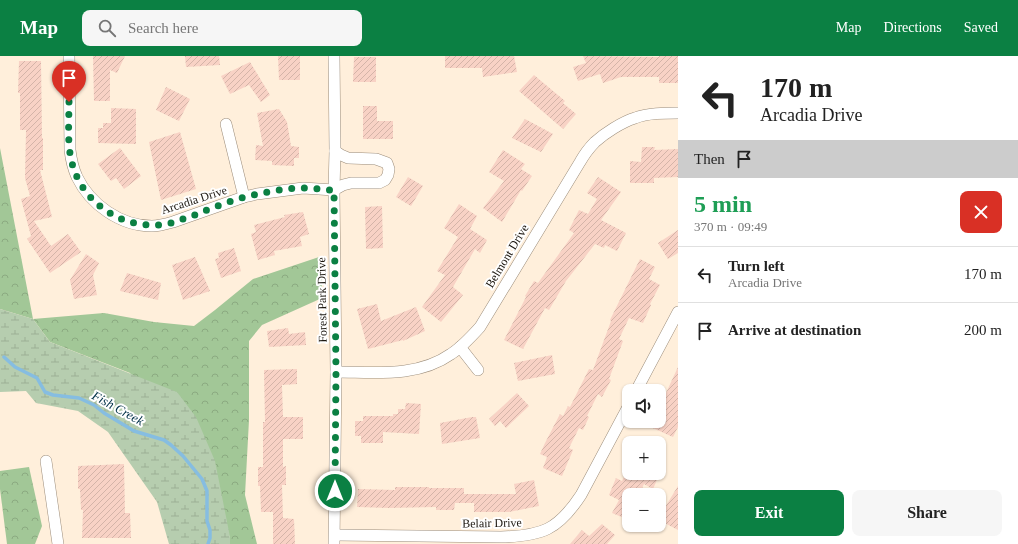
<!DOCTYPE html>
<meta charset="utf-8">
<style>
:root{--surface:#fff;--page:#f6f6f6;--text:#222;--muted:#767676;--line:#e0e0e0;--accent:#0b8043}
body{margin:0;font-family:Georgia,serif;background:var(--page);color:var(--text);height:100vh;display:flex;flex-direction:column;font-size:15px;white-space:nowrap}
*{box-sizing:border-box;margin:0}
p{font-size:13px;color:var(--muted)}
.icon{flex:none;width:22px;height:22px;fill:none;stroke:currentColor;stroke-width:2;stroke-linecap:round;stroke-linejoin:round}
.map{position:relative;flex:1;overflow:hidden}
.sheet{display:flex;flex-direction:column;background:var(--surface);width:340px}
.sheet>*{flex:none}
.banner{background:#fff;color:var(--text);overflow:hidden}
.fabs{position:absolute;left:622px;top:328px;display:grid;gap:8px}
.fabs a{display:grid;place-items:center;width:44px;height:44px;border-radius:8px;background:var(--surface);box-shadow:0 1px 3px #0004;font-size:20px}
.pin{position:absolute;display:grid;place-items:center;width:34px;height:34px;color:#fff;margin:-41px -17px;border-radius:50% 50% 50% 0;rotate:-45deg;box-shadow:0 0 4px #0007}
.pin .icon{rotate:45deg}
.me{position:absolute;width:44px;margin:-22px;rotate:0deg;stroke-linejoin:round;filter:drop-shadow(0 0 3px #0008)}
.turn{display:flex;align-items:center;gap:14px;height:84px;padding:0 16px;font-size:18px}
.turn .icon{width:52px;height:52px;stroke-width:2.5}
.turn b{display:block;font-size:28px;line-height:34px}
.then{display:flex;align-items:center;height:38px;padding:0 16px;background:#0003;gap:8px;font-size:15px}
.round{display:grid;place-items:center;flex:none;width:42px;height:42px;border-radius:8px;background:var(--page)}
.head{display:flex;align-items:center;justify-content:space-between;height:68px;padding:0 16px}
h1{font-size:24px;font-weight:700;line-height:30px;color:#1e9e55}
.cta{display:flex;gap:8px;margin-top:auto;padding:8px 16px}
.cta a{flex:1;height:46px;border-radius:8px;background:var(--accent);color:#fff;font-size:16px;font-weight:700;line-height:46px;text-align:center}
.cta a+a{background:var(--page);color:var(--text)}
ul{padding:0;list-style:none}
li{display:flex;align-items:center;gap:12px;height:56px;padding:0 16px;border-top:1px solid var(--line)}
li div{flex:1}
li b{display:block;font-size:15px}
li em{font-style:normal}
header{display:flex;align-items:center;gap:24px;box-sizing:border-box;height:56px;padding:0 20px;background:var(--accent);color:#fff}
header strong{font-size:19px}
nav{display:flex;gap:22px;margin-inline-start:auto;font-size:14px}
.search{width:280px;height:36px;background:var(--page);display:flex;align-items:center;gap:10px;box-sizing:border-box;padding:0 14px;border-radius:8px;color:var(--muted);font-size:15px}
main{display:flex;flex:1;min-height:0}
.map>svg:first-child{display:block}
.forest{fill:url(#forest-crowns)}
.wetland{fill:url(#wetland-marsh)}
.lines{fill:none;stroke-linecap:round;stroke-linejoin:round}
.stream{stroke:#86bde1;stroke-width:3.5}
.building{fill:url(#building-hatch)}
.street-casing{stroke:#9c8d7b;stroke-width:12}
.street{stroke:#fff;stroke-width:11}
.route{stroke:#0b8043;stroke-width:7;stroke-dasharray:0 12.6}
.labels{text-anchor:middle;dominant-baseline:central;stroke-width:4;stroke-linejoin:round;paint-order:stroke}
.street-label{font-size:12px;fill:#1b160f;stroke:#fff}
.water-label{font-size:13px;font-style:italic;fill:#003048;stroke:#fff}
</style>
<header>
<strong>Map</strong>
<div class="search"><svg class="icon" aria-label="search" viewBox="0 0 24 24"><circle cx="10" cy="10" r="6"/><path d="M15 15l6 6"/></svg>Search here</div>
<nav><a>Map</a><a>Directions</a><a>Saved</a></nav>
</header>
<main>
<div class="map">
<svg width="678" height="488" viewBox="0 0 678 488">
<defs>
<pattern id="forest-crowns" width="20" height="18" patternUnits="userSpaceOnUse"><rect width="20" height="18" fill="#a2c797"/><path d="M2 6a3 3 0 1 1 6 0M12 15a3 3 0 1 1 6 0" fill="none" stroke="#8baa81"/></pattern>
<pattern id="wetland-marsh" width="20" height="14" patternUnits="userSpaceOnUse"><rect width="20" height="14" fill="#b6cdaf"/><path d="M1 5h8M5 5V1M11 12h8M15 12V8" fill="none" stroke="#9caf95"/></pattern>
<pattern id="building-hatch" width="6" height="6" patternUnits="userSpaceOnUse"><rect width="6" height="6" fill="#f8d2c5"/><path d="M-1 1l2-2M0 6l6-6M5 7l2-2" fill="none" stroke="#d4b4a8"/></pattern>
</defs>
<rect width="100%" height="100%" fill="#ffefdb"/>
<g class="forest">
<polygon points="0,92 33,263 104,257 154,266 194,270 215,254 253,223 322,200 322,242 262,269 249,285 249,364 245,439 257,488 230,488 230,481 130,317 50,286 33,263 0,253"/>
<polygon points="29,411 42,470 35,488 7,488 0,433 0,415"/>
</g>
<polygon class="wetland" points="0,253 33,263 50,286 177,336 196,361 215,405 230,481 230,488 169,488 157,446 108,376 78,355 36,347 26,335 0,336"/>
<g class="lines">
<polyline class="stream" points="4,301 15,311 37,322 45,336 53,339 79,342 94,349 104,357 134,375 164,384 171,389 183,400 202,423 207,435 207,465 210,474 210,482 208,488"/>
</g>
<g class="building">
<polygon points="93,0 125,0 117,17 110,14 110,45 94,45"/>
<polygon points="185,0 219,0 220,9 186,11"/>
<polygon points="278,0 300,0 300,24 279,24"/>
<polygon points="445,0 514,0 517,16 483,21 482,12 445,12"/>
<polygon points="583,0 659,1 659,0 678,0 678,27 659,27 659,21 621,21 603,27 600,18 578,25 573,11 586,7"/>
<polygon points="354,1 376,1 376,26 353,26"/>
<polygon points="19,5 41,5 42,82 43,82 43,114 40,114 52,161 34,165 51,190 68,178 81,196 50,217 27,183 31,180 21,143 30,140 25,122 26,74 20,74 20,37 18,37"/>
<polygon points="250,6 270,39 261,46 249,29 230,38 221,20"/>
<polygon points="534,19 565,45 563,47 576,58 563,73 519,35"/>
<polygon points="166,31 190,43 179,65 156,54"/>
<polygon points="363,50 377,50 377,65 393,65 393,83 363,83"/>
<polygon points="111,52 136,53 136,88 98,87 98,72 103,72 103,67 111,67"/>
<polygon points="279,53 287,66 291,90 299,91 299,102 294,102 294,110 272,109 272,105 255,104 256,89 263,90 257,57"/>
<polygon points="525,63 553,78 541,96 512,82"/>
<polygon points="180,76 196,133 161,144 149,86"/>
<polygon points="642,91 655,91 654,94 678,93 678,121 654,122 654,127 630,127 630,105 641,106"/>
<polygon points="120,92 141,120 124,133 116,122 111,125 98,108"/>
<polygon points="503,94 525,108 521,113 532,120 522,135 521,134 502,166 483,152 504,125 489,116"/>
<polygon points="408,121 423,130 411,150 396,141"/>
<polygon points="598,121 621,136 601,164 626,177 617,195 605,189 604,192 595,188 566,225 549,254 545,252 523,293 504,284 526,241 525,240 534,225 538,227 574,177 569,174 579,154 588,158 597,143 587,137"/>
<polygon points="459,148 477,160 470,173 487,184 480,197 475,193 453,231 463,239 441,266 422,251 445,219 437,215 458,181 444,172"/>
<polygon points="382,150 383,192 366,193 365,151"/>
<polygon points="303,156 309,178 300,181 302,190 274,195 275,199 258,204 251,178 256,176 254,169 285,161 284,159"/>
<polygon points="678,174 678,197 668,203 658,187"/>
<polygon points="234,192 241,215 221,222 215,203 219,202 218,197"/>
<polygon points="86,198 99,207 93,219 97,239 74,243 70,224"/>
<polygon points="195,201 210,235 183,244 172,209"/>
<polygon points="640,203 655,211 649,223 660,229 650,248 651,249 643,267 629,262 619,283 623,285 609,323 611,324 602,341 598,338 587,360 589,361 583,374 579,372 569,392 573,394 562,420 543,412 547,401 540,398 545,387 560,358 563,360 568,350 570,351 589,313 593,314 611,265 610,264"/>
<polygon points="127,217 161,227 158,244 120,235"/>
<polygon points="377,248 381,265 416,251 425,275 403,285 403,284 368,293 357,253"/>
<polygon points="288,272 289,278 305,276 306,289 269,291 267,275"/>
<polygon points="552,299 555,318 518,325 514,307"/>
<polygon points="678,311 678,371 673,381 637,365 659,365 659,352"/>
<polygon points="297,313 297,328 282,329 283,361 303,361 303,383 283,383 283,411 286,410 286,429 282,429 283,462 294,463 295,488 273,488 273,456 261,456 260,430 258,430 258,411 263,411 263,366 265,366 264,314"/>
<polygon points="517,337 529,350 506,372 500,365 495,370 489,363"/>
<polygon points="406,347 421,348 419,378 383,376 383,387 361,387 361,380 355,380 355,365 363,365 363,360 393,360 393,358 398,358 398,353 405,353"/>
<polygon points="472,361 476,361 480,382 442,388 440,367"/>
<polygon points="124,408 125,457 130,457 131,482 82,482 83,454 81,454 80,433 78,433 78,410"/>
<polygon points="626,417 660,417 653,433 644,428 639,439 629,439 629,464 612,457 619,444 609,439 616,422 622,425"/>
<polygon points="534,424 539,450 509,456 474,456 474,447 455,447 454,454 436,454 436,451 389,452 357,451 358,433 395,434 395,431 429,431 429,432 464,432 464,438 516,438 514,428"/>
<polygon points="678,430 678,474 659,464 659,461"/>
<polygon points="602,468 615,479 607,488 570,488 582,474 589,480"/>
</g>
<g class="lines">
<g class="street-casing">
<g id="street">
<path d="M69 0 70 94C71 103 73 112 77 121 90 148 120 170 152 170 159 170 166 168 173 166L244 141 257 138 303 132 334 134 343 129 351 127H379L385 124 388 119 389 113 387 107 376 103 348 102 341 99 335 95"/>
<polyline points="334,0 335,95 334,134 336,316 334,488"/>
<polyline points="226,68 244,141"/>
<polyline points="460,291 478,314"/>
<path d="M336 316C374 316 417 322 451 298 462 291 471 281 480 271L580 106C584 99 589 92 595 86 605 77 622 66 635 62 648 57 664 57 678 57"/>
<polyline points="636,335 678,256"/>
<polyline points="46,405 58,488"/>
<path d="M335 479 501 481C542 480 558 474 581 439L629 349"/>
</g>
</g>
<use href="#street" class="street"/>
</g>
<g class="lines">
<path class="route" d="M69 46C69 65 67 89 72 107 83 150 128 177 171 167 178 165 185 162 192 160 213 152 235 142 258 138 273 135 289 132 303 132 314 132 324 134 334 134L336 316 335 435"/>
</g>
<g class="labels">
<g class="street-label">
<text transform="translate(194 144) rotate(-18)">Arcadia Drive</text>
<text transform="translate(507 200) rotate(-59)">Belmont Drive</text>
<text transform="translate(322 244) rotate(-91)">Forest Park Drive</text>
<text transform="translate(492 467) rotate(-1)">Belair Drive</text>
</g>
<g class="water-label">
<text transform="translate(118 352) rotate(29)">Fish Creek</text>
</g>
</g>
</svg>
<div class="fabs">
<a><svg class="icon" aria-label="sound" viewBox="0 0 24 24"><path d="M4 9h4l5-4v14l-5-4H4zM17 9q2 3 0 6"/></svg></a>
<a>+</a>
<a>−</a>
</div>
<div class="pin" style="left:69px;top:46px;background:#d93025"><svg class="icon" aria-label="arrive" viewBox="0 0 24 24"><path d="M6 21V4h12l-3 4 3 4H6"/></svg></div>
<svg class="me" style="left:335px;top:435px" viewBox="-20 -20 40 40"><circle r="17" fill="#0b8043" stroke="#fff" stroke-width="3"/><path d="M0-11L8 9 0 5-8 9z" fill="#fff"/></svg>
</div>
<section class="sheet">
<div class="banner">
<div class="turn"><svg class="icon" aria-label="left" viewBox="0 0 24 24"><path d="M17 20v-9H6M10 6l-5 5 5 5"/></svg><div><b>170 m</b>Arcadia Drive</div></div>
<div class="then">Then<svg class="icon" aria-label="arrive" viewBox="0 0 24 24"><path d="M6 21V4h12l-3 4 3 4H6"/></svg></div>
</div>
<div class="head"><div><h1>5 min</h1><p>370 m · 09:49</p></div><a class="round" style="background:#d93025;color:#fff"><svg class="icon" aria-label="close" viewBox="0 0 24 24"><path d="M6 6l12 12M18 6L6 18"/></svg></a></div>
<ul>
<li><svg class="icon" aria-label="left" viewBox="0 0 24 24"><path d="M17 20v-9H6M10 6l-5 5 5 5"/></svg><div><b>Turn left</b><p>Arcadia Drive</p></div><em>170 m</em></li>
<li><svg class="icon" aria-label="arrive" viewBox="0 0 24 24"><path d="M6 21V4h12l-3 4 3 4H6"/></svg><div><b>Arrive at destination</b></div><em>200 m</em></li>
</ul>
<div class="cta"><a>Exit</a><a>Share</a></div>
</section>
</main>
